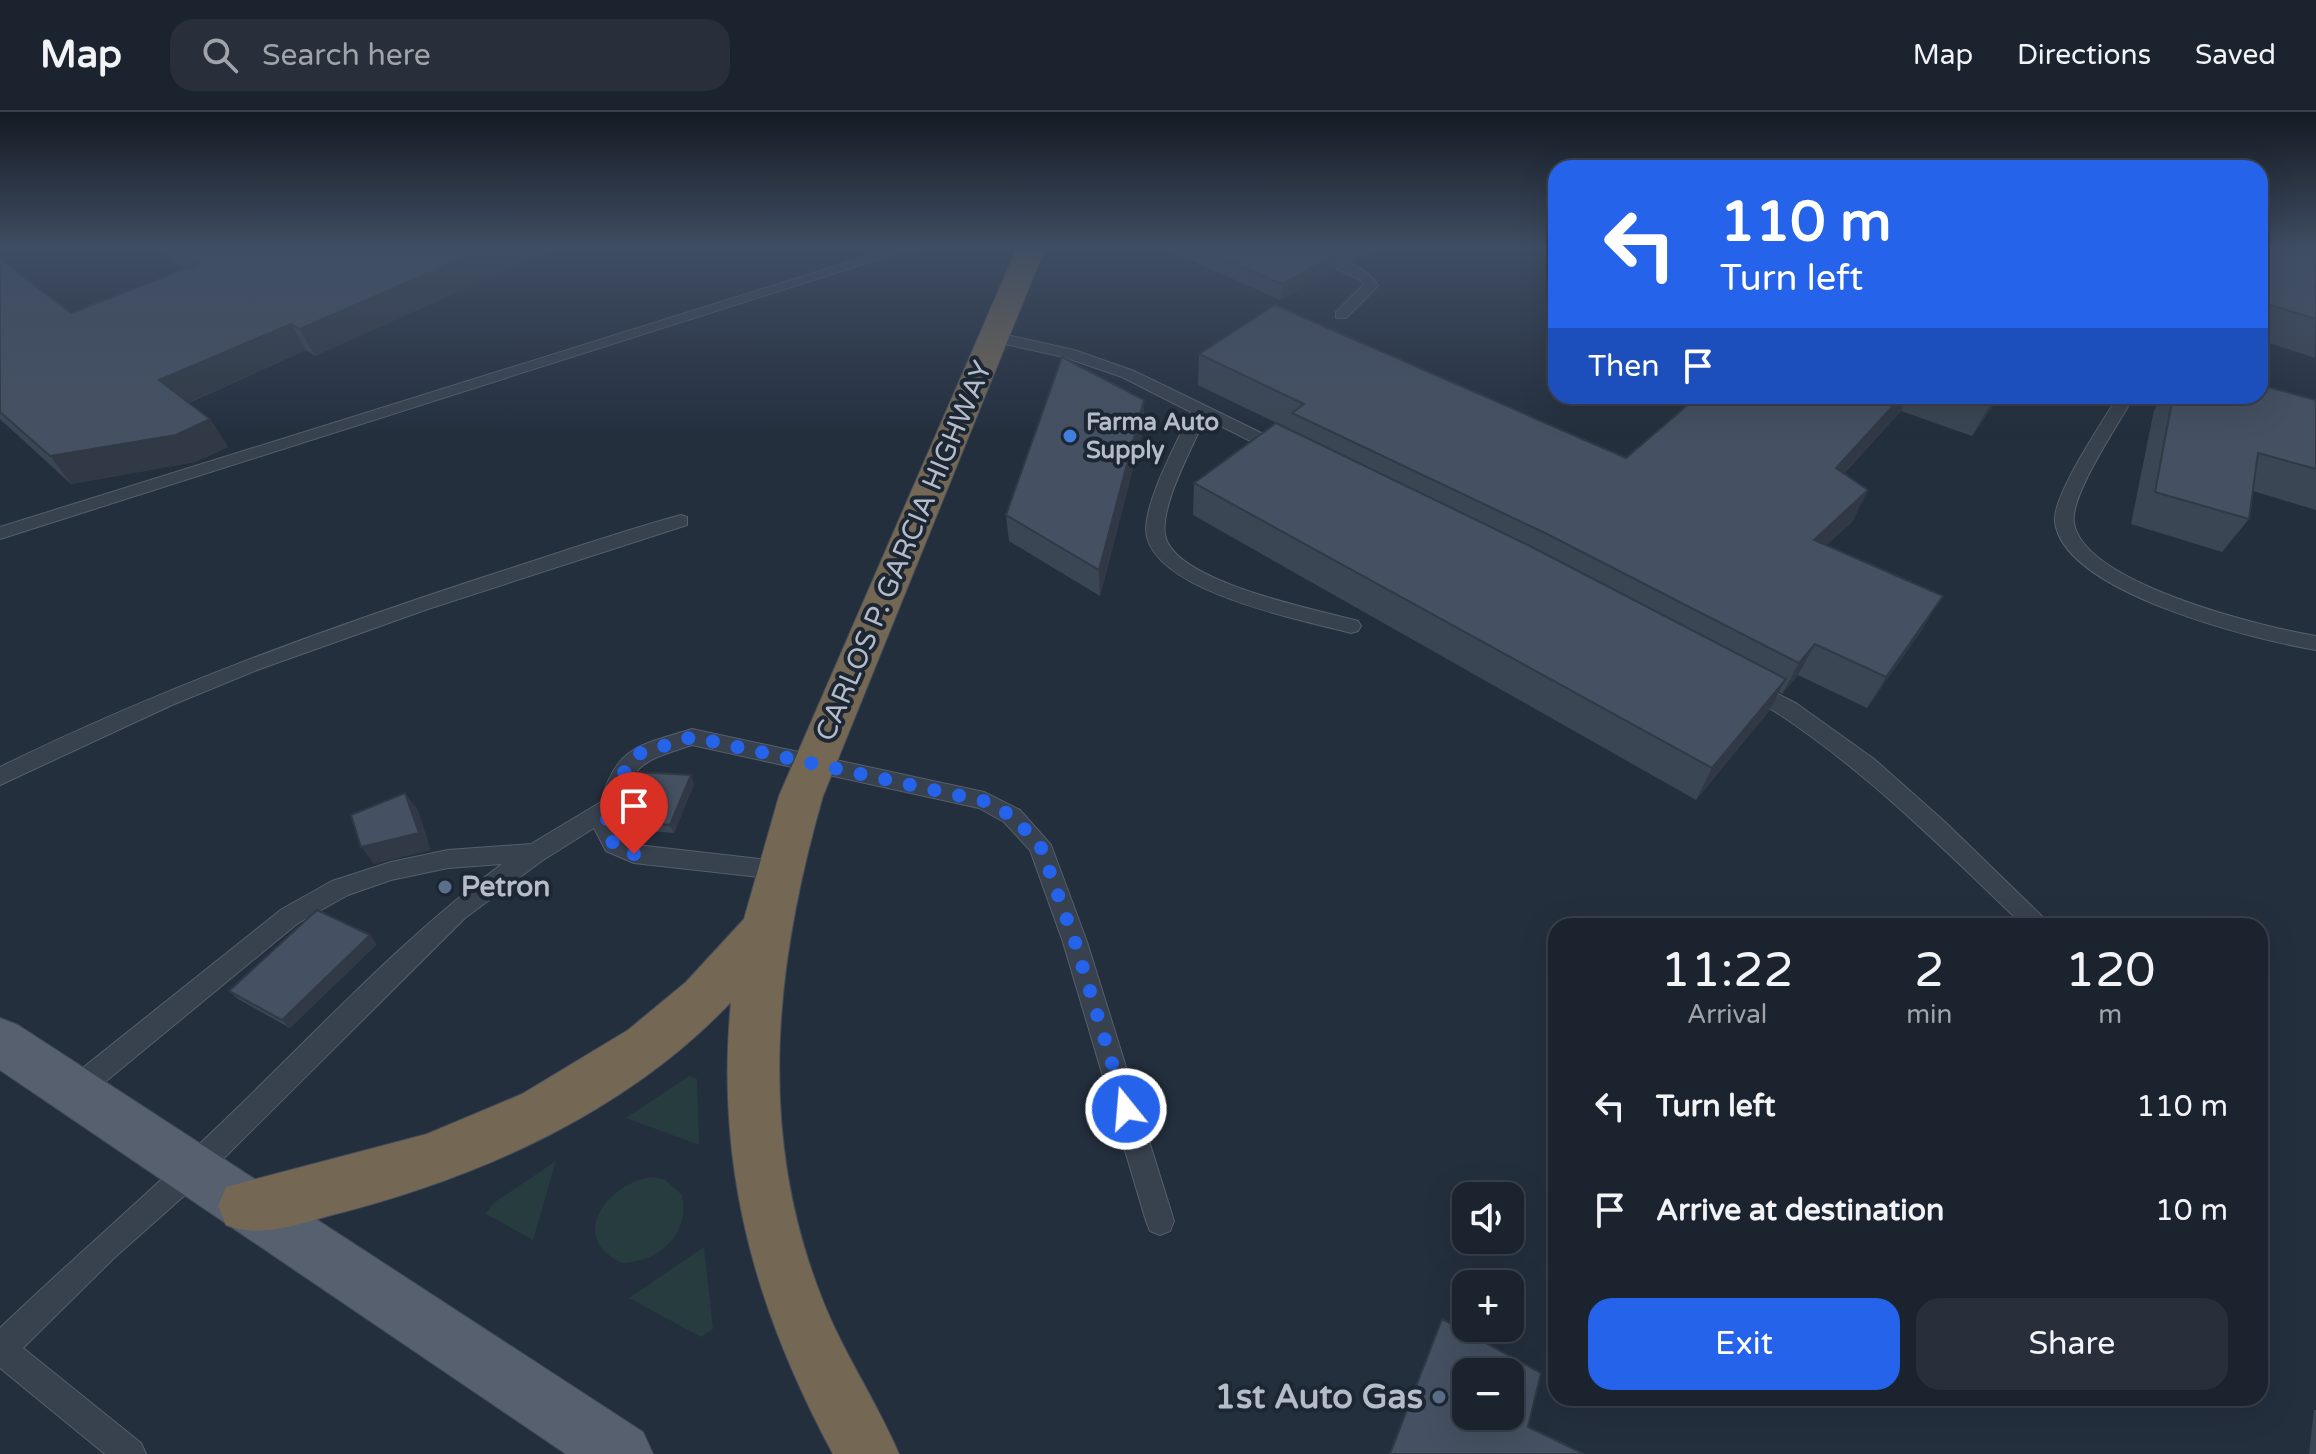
<!DOCTYPE html>
<meta charset="utf-8">
<style>
:root{--surface:#1b232e;--page:#282f3a;--text:#f1f3f6;--muted:#a0a4aa;--line:#39404a;--accent:#2563eb}
body{margin:0;font-family:"Varela Round",sans-serif;background:var(--page);color:var(--text);height:100vh;display:flex;flex-direction:column;font-size:30px;white-space:nowrap}
*{box-sizing:border-box;margin:0}
p{font-size:26px;color:var(--muted)}
.icon{flex:none;width:44px;height:44px;fill:none;stroke:currentColor;stroke-width:2;stroke-linecap:round;stroke-linejoin:round}
.map{position:relative;flex:1;overflow:hidden}
.drawer{position:absolute;left:1548px;top:806px;width:720px;height:488px;display:flex;flex-direction:column;background:var(--surface);border-radius:24px;box-shadow:0 8px 32px #0002,0 0 0 2px var(--line)}
.drawer>*{flex:none}
.hud{position:absolute;left:1548px;top:48px;width:720px;height:244px;border-radius:24px;box-shadow:0 8px 32px #0002,0 0 0 2px var(--line);background:#2563eb;color:#fff;overflow:hidden}
.buttons{position:absolute;left:1452px;top:1070px;display:grid;gap:16px}
.buttons a{display:grid;place-items:center;width:72px;height:72px;border-radius:16px;background:var(--surface);box-shadow:0 8px 32px #0002,0 0 0 2px var(--line);font-size:40px}
.pin{position:absolute;display:grid;place-items:center;width:68px;height:68px;color:#fff;margin:-82px -34px;border-radius:50% 50% 50% 0;rotate:-45deg;box-shadow:0 0 8px #0007}
.pin .icon{rotate:45deg}
.me{position:absolute;width:88px;margin:-44px;rotate:343deg;stroke-linejoin:round;filter:drop-shadow(0 0 6px #0008)}
.turn{display:flex;align-items:center;gap:28px;height:168px;padding:0 40px;font-size:36px}
.turn .icon{width:104px;height:104px;stroke-width:2.5}
.turn b{display:block;font-size:56px;line-height:68px}
.then{display:flex;align-items:center;height:76px;padding:0 40px;background:#0003;gap:16px;font-size:30px}
.eta{display:flex;justify-content:space-evenly;align-items:center;height:136px;text-align:center}
.eta b{font-size:48px;font-weight:600;line-height:56px}
.button{display:flex;gap:16px;margin-top:auto;padding:16px 40px}
.button a{flex:1;height:92px;border-radius:24px;background:var(--accent);color:#fff;font-size:32px;font-weight:600;line-height:92px;text-align:center}
.button a+a{background:var(--page);color:var(--text)}
ul{padding:0;list-style:none}
li{display:flex;align-items:center;gap:24px;height:104px;padding:0 40px}
li div{flex:1}
li b{display:block;font-size:30px}
li em{font-style:normal}
header{display:flex;align-items:center;gap:48px;box-sizing:border-box;height:112px;padding:0 40px;background:var(--surface);border-bottom:2px solid var(--line)}
header strong{font-size:38px}
nav{display:flex;gap:44px;margin-inline-start:auto;font-size:28px}
.search{width:560px;height:72px;background:var(--page);display:flex;align-items:center;gap:20px;box-sizing:border-box;padding:0 28px;border-radius:24px;color:var(--muted);font-size:30px}
.map>svg:first-child{display:block}
.green{fill:#263c3f}
.lines{fill:none;stroke-linecap:round;stroke-linejoin:round}
.lane-casing{stroke:#565f6c;stroke-width:2}
.primary-casing{stroke:#414a57;stroke-width:2}
.highway-casing{stroke:#434c59;stroke-width:2}
.lane{fill:#38414e;fill-rule:evenodd}
.primary{fill:#56606e;fill-rule:evenodd}
.highway{fill:#746855;fill-rule:evenodd}
.wall{fill:#3b4654}
.shaded-wall{fill:#303945}
.building{fill:#455162;stroke:#303945;stroke-width:2;fill-rule:evenodd}
.route{stroke:#2563eb;stroke-width:14;stroke-dasharray:0 25.2}
.shop-dot{fill:#3f7fe0;stroke:#1d2633;stroke-width:3}
.service-dot{fill:#5c6f8a;stroke:#1d2633;stroke-width:3}
.labels{text-anchor:middle;dominant-baseline:central;stroke-width:8;stroke-linejoin:round;paint-order:stroke}
.far-poi-label{font-size:24px;font-weight:bold;fill:#b4bcc9;stroke:#1d2633;text-anchor:start}
.street-label{font-size:28px;fill:#b4bcc9;stroke:#1d2633}
.poi-label{font-size:28px;font-weight:bold;fill:#b4bcc9;stroke:#1d2633;text-anchor:start}
.near-poi-label{font-size:34px;font-weight:bold;fill:#b4bcc9;stroke:#1d2633;text-anchor:end}
</style>
<header>
<strong>Map</strong>
<div class="search"><svg class="icon" aria-label="search" viewBox="0 0 24 24"><circle cx="10" cy="10" r="6"/><path d="M15 15l6 6"/></svg>Search here</div>
<nav><a>Map</a><a>Directions</a><a>Saved</a></nav>
</header>
<div class="map">
<svg width="2316" height="1342" viewBox="0 0 2316 1342">
<rect width="100%" height="100%" fill="#242f3e"/>
<g class="green">
<polygon points="689,964 697,967 699,1033 626,1006"/>
<polygon points="556,1049 533,1128 486,1102 492,1092"/>
<path d="M650 1065 664 1067 682 1083C691 1121 659 1150 622 1151 567 1126 606 1073 650 1065Z"/>
<polygon points="704,1135 713,1217 701,1225 629,1186"/>
</g>
<g class="lines">
<g class="lane-casing">
<g id="lane">
<polygon points="894,136 914,136 0,427 0,415"/>
<path d="M1292 136C1314 134 1369 153 1378 174L1346 206H1336V200L1363 173 1361 168Z"/>
<path d="M993 220 1074 238 1134 259 1288 334V342H1276L1205 306C1193 335 1160 393 1165 423 1173 470 1318 498 1358 509L1361 514 1358 519 1351 521C1302 508 1161 481 1147 425 1140 396 1179 327 1191 300L1122 265 1064 245 987 228V222Z"/>
<path d="M2118 284H2134C2120 310 2069 384 2074 411 2084 472 2263 515 2316 524V538C2256 528 2064 481 2055 410 2052 383 2103 310 2118 284Z"/>
<path d="M681 403 687 405V413L428 497 257 558 172 593 0 673V655C157 578 319 519 484 465 550 444 615 421 681 403Z"/>
<path d="M1749 567 1797 592 1874 647 1945 710 2052 814H2024C1934 728 1850 642 1742 579L1739 574Z"/>
<path d="M692 617 984 680 1020 698 1051 733 1087 830 1174 1109 1170 1119 1160 1123 1150 1119 1146 1109 1063 830 1030 738 1004 710 979 696 692 633C632 652 632 654 616 715L622 727 637 733 777 749 785 751 789 758 785 765 777 767 634 751 606 739 594 716 543 748 465 806 203 1067 114 1146 23 1236 141 1331 146 1342H105L0 1256V1216C77 1142 159 1073 235 998 322 914 405 824 502 752L448 756 391 768 348 783 298 811 83 988 74 991 65 988 61 979 65 970 282 797 332 769 391 750 448 738 531 732 601 690C616 633 642 633 692 617Z"/>
</g>
</g>
<g class="primary-casing">
<polygon id="primary" points="0,906 18,913 643,1320 653,1342 566,1342 0,958"/>
</g>
<g class="highway-casing">
<path id="highway" d="M1017 136H1045L823 684C775 851 756 1018 821 1184 842 1239 876 1288 899 1342H833C755 1197 715 1055 731 890 626 1001 478 1066 332 1103 299 1112 259 1127 226 1113L218 1094 226 1075 427 1022 522 982 628 918 686 870 744 807 779 684Z"/>
</g>
<use href="#lane" class="lane"/>
<use href="#primary" class="primary"/>
<use href="#highway" class="highway"/>
</g>
<g class="wall">
<polygon points="156,136 556,136 315,244 306,238 189,291 210,307 228,335 195,350 71,372 0,307 0,147 71,201 185,157 158,138"/>
<polygon points="1164,136 1377,136 1352,149 1336,143 1334,159 1280,188"/>
<polygon points="2260,136 2316,136 2315,246 2260,228"/>
<polygon points="1199,242 1626,346 1698,284 2000,284 1972,324 1901,299 1844,362 1868,378 1852,410 1826,433 1923,516 1867,596 1798,563 1782,582 1779,580 1769,599 1696,688 1193,403 1194,371 1291,318 1198,273"/>
<polygon points="2164,284 2316,288 2316,398 2253,379 2249,407 2222,440 2131,412 2154,298"/>
<polygon points="1144,288 1144,314 1100,484 1009,429 1006,403"/>
<polygon points="694,672 674,721 620,717 616,708"/>
<polygon points="377,832 290,916 238,887 229,879"/>
<polygon points="1442,1207 1528,1315 1584,1342 1389,1342"/>
<polygon points="2314,1298 2316,1298 2316,1342 2309,1342"/>
</g>
<g class="shaded-wall">
<polygon points="486,136 556,136 315,244 300,217"/>
<polygon points="1354,136 1377,136 1352,149"/>
<polygon points="1336,143 1334,159 1280,188 1282,172"/>
<polygon points="291,212 306,238 178,295 159,268"/>
<polygon points="1902,284 1909,284 1901,299 1821,387 1836,356"/>
<polygon points="1996,284 2000,284 1972,324 1990,293"/>
<polygon points="1144,288 1144,314 1100,484 1099,458"/>
<polygon points="210,307 228,335 195,350 71,372 50,344"/>
<polygon points="1868,378 1852,410 1798,459 1814,428"/>
<polygon points="1943,484 1923,516 1867,596 1886,565"/>
<polygon points="1815,532 1798,563 1782,582 1799,551"/>
<polygon points="1786,567 1769,599 1696,688 1712,656"/>
<polygon points="691,663 694,672 674,721 670,713"/>
<polygon points="405,681 418,698 431,738 374,752 361,735"/>
<polygon points="370,823 377,832 290,916 282,908"/>
</g>
<g class="building">
<polygon points="177,136 486,136 300,217 291,212 159,268 210,307 176,323 50,344 0,300 0,147 71,201 200,151"/>
<polygon points="1200,136 1320,136 1336,143 1282,172"/>
<polygon points="2260,136 2316,136 2316,207 2260,190"/>
<polygon points="1275,193 1626,346 1698,284 1902,284 1836,356 1868,378 1814,428 1943,484 1886,565 1815,532 1799,551 1545,421 1292,301 1304,292 1199,242"/>
<polygon points="1062,245 1144,288 1099,458 1006,403"/>
<polygon points="2260,273 2316,288 2316,357 2258,341 2249,407 2155,380 2173,284 2260,284"/>
<polygon points="1963,284 1996,284 1990,293"/>
<polygon points="1276,311 1528,433 1786,567 1712,656 1194,371"/>
<polygon points="637,660 691,663 670,713 616,708"/>
<polygon points="405,681 419,721 361,735 351,703"/>
<polygon points="317,798 370,823 282,908 229,879"/>
<path d="M1442 1207 1541 1261 1528 1315 1584 1342H1390ZM1466 1260H1510V1304H1466Z"/>
</g>
<linearGradient id="sky" x2="0" y2="1"><stop stop-color="#141a22"/><stop offset="0.42" stop-color="#3f4d63"/><stop offset="1" stop-color="#3f4d63" stop-opacity="0"/></linearGradient>
<rect width="2316" height="323" fill="url(#sky)"/>
<g class="lines">
<polyline class="route" points="634,742 614,733 605,715 617,670 638,642 692,625 984,689 1012,704 1040,733 1075,830 1126,997"/>
</g>
<circle class="shop-dot" cx="1070" cy="324" r="8"/>
<g class="service-dot">
<circle cx="445" cy="775" r="8"/>
<circle cx="1439" cy="1285" r="8"/>
</g>
<g class="labels">
<g class="far-poi-label">
<text x="1086" y="310">Farma Auto<tspan x="1086" dy="28">Supply</tspan></text>
</g>
<g class="street-label">
<text transform="translate(904 439) rotate(-67)">CARLOS P. GARCIA HIGHWAY</text>
</g>
<g class="poi-label">
<text x="461" y="775">Petron</text>
</g>
<g class="near-poi-label">
<text x="1423" y="1285">1st Auto Gas</text>
</g>
</g>
</svg>
<div class="buttons">
<a><svg class="icon" aria-label="sound" viewBox="0 0 24 24"><path d="M4 9h4l5-4v14l-5-4H4zM17 9q2 3 0 6"/></svg></a>
<a>+</a>
<a>−</a>
</div>
<div class="pin" style="left:634px;top:742px;background:#d93025"><svg class="icon" aria-label="arrive" viewBox="0 0 24 24"><path d="M6 21V4h12l-3 4 3 4H6"/></svg></div>
<svg class="me" style="left:1126px;top:997px" viewBox="-20 -20 40 40"><circle r="17" fill="#2563eb" stroke="#fff" stroke-width="3"/><path d="M0-11L8 9 0 5-8 9z" fill="#fff"/></svg>
<div class="hud">
<div class="turn"><svg class="icon" aria-label="left" viewBox="0 0 24 24"><path d="M17 20v-9H6M10 6l-5 5 5 5"/></svg><div><b>110 m</b>Turn left</div></div>
<div class="then">Then<svg class="icon" aria-label="arrive" viewBox="0 0 24 24"><path d="M6 21V4h12l-3 4 3 4H6"/></svg></div>
</div>
<section class="drawer">
<div class="eta">
<div><b>11:22</b><p>Arrival</p></div>
<div><b>2</b><p>min</p></div>
<div><b>120</b><p>m</p></div>
</div>
<ul>
<li><svg class="icon" aria-label="left" viewBox="0 0 24 24"><path d="M17 20v-9H6M10 6l-5 5 5 5"/></svg><div><b>Turn left</b></div><em>110 m</em></li>
<li><svg class="icon" aria-label="arrive" viewBox="0 0 24 24"><path d="M6 21V4h12l-3 4 3 4H6"/></svg><div><b>Arrive at destination</b></div><em>10 m</em></li>
</ul>
<div class="button"><a>Exit</a><a>Share</a></div>
</section>
</div>
